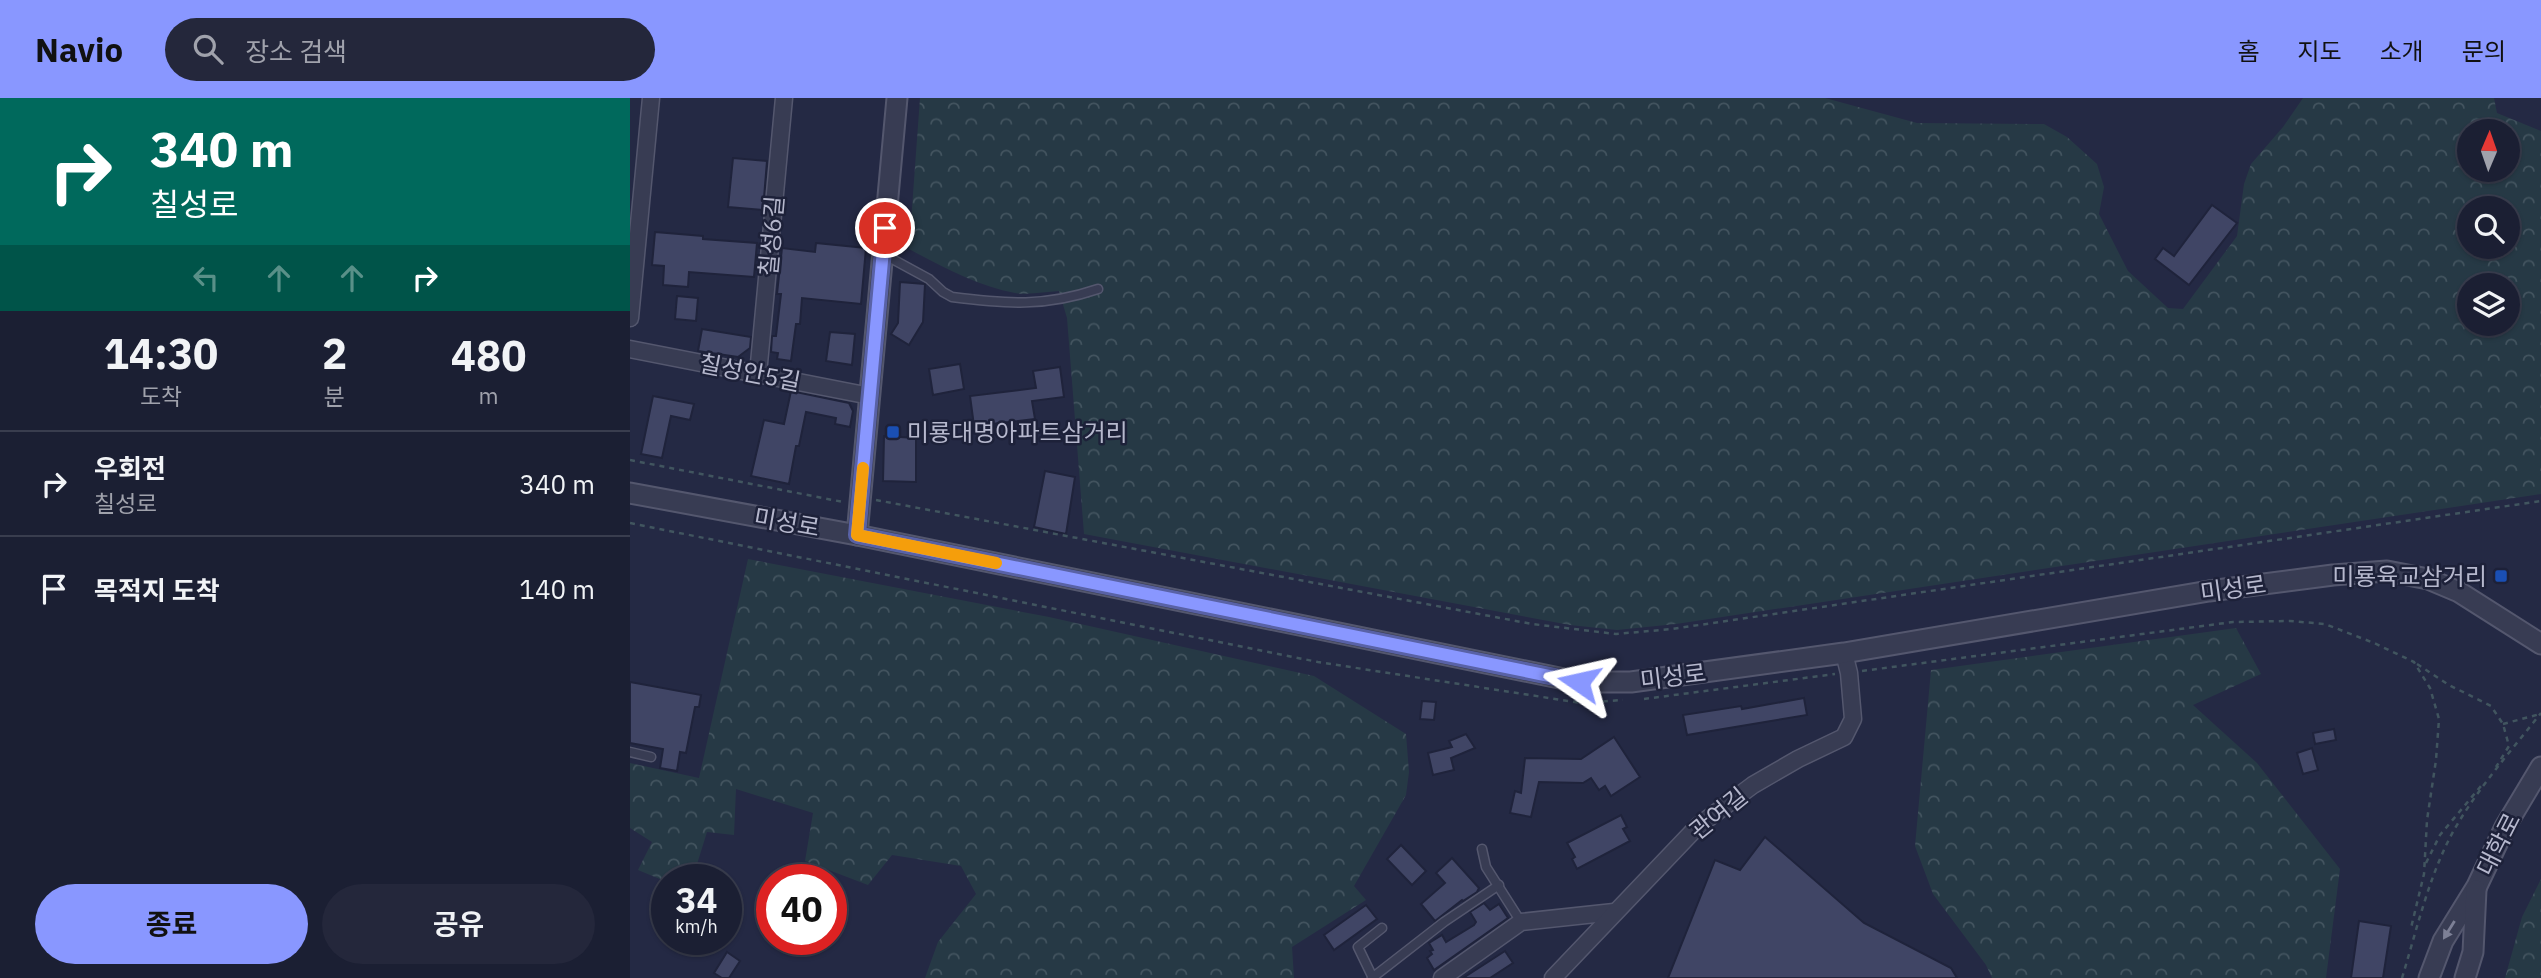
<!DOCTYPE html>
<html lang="ko">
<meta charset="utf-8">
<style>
:root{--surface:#1b1f33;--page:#24273b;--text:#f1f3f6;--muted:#a0a2ac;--line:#393d4e;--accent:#8997ff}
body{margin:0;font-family:"IBM Plex Sans","Noto Sans KR",sans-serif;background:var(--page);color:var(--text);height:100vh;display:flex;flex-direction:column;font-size:26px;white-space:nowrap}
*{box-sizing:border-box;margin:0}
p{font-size:23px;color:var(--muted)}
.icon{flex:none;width:38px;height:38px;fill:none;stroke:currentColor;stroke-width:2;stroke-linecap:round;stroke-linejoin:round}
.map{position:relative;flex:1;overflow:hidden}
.sheet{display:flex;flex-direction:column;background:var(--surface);width:630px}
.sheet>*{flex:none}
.hud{background:#00695c;color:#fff;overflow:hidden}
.needle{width:46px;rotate:2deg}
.controls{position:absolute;left:1827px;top:21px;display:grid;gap:14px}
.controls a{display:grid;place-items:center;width:63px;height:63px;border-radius:50%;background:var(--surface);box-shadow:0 2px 5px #0004,0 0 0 2px var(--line);font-size:35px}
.speed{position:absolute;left:21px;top:766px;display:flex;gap:14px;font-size:35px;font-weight:700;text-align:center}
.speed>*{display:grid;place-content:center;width:91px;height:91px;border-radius:50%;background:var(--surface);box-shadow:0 2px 5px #0004,0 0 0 2px var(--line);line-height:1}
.speed small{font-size:18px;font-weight:400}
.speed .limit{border:10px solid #d22;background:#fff;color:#111}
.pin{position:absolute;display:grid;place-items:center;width:60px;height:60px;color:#fff;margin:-30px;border:4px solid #fff;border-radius:50%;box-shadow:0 2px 7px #0007}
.me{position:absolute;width:77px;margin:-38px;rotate:281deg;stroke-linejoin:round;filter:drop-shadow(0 0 5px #0008)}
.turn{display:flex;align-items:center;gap:24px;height:147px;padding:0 35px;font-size:32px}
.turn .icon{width:91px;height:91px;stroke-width:2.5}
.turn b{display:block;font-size:49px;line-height:60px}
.lanes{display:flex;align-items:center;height:66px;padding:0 35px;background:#0003;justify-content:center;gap:35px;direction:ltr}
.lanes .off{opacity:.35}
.eta{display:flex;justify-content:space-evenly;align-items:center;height:119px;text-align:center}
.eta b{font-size:42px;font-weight:700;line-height:49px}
.primary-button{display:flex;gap:14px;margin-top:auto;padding:14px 35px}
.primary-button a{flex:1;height:80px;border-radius:42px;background:var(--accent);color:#111;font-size:28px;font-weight:700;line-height:80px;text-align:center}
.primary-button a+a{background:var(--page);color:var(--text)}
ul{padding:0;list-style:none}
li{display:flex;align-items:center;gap:21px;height:105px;padding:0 35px;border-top:2px solid var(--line)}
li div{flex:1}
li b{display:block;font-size:26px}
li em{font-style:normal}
header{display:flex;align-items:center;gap:42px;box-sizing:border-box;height:98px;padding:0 35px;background:var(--accent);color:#111}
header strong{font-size:33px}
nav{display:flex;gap:38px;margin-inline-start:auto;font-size:24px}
.search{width:490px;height:63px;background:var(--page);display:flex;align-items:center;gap:18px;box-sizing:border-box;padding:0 24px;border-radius:38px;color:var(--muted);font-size:26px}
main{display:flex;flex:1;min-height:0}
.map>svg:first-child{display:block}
.forest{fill:url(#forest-crowns);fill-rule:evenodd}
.building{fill:#404565;stroke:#1f233b;stroke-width:2}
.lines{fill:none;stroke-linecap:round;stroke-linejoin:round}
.service-casing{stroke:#54576e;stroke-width:11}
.minor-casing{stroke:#54576e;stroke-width:19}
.tertiary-casing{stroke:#54576e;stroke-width:23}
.path{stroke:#41555f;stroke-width:2.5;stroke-dasharray:5 5;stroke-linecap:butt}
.service{stroke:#383c53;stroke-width:8}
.minor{stroke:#383c53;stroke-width:16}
.tertiary{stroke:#383c53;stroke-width:19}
.oneway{fill:#7d8096}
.route-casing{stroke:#5962a6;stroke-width:18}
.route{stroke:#8997ff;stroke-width:12}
.slow{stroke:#f59e0b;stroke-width:12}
.transit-dot{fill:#1a4fb4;stroke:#1d2139;stroke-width:2.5}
.labels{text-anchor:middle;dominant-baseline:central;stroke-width:5;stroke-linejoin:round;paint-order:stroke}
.street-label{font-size:24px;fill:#b6b8cd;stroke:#1d2139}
.poi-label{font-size:24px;fill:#b6b8cd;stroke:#1d2139;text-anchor:start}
</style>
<header>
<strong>Navio</strong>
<div class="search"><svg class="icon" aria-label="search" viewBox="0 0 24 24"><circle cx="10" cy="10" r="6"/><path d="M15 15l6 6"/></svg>장소 검색</div>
<nav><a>홈</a><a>지도</a><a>소개</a><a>문의</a></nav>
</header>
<main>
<section class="sheet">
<div class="hud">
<div class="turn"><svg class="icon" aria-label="right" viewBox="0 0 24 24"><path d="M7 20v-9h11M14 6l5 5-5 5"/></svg><div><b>340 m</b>칠성로</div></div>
<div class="lanes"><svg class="icon off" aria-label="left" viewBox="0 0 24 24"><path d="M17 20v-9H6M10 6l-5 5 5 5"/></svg><svg class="icon off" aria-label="ahead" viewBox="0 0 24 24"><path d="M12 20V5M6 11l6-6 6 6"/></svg><svg class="icon off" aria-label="ahead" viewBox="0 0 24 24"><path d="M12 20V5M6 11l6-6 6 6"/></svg><svg class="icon" aria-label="right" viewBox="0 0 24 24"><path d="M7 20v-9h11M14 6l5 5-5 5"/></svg></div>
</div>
<div class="eta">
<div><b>14:30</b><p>도착</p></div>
<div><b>2</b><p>분</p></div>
<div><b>480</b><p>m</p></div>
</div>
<ul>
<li><svg class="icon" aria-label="right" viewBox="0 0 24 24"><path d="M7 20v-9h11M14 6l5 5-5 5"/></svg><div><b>우회전</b><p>칠성로</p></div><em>340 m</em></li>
<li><svg class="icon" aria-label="arrive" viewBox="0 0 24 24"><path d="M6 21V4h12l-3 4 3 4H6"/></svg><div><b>목적지 도착</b></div><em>140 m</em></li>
</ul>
<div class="primary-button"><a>종료</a><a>공유</a></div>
</section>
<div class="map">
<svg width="1911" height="880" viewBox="0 0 1911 880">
<defs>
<pattern id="forest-crowns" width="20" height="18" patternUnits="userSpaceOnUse" patternTransform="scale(1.75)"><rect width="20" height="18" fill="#263945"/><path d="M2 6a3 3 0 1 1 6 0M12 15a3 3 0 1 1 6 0" fill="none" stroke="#43545f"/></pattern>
</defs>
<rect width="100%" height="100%" fill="#242944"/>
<g class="forest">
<path d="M290 0H1195L1287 25 1414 26 1437 39 1467 66 1474 89 1469 116 1498 173 1538 210 1553 211 1607 138 1614 86 1621 66 1653 29 1673 0H1864L1867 15 1911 33V396L1046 526 987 532 940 527 454 436 437 220 429 193C415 194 399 197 385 195 348 188 312 169 279 151ZM1839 33H1878V72H1839ZM1839 110H1878V149H1839ZM1839 187H1878V226H1839Z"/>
<polygon points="118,461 419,519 684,578 776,636 779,674 776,697 724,788 736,802 662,849 664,880 295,880 308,844 346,796 331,768 262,757 238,787 175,763 183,715 106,691 104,737 77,734 62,782 37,784 8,772 22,744 0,730 0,665 69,680"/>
<polygon points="1606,530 1631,576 1563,607 1627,665 1710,771 1696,880 1362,880 1356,867 1303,796 1285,748 1301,572"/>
<polygon points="1911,781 1911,880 1875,880 1892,819"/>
</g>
<g class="building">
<polygon points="103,60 137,63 133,112 98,109"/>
<polygon points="1582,107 1607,125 1559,187 1525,161 1533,150 1544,158"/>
<polygon points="25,134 73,138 73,141 127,145 124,179 59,174 58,189 33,187 34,168 22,167"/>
<polygon points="186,145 236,150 231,206 172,200 170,226 166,226 161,263 147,261 148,255 141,254 142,238 146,238 151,196 147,196 152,150 185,154"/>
<polygon points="270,184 295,186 293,224 279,247 261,236 268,225"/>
<polygon points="47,198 68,200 66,223 45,221"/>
<polygon points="72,231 121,239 120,250 108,259 68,253"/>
<polygon points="200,234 225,236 222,267 196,263"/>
<polygon points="330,266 334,291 303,297 299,271"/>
<polygon points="430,269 434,299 402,303 405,321 344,328 340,298 406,290 403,273"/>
<polygon points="161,293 219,305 223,313 220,329 205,326 206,320 176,314 169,348 166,348 159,386 121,378 134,322 154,326"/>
<polygon points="23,298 64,306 60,322 41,318 32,360 11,356"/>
<polygon points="254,338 286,340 286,384 253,383"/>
<polygon points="415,373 445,379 436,436 404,429"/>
<polygon points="0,584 71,597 69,609 65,609 56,655 50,654 47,673 30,670 33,651 0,645"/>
<polygon points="1174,600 1177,617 1057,637 1053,617 1111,608 1112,611"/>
<polygon points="792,603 806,604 804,622 790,621"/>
<polygon points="1704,631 1706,642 1685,646 1683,635"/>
<polygon points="836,636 845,650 821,660 824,672 803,677 798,655 822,649 819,643"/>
<polygon points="984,639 1010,679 981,698 975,688 969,692 961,680 953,685 909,684 901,719 880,715 885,693 891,695 895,660 951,661"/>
<polygon points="1682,650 1688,672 1673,676 1667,655"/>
<polygon points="991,717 997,729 993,731 1000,743 947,771 942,761 945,759 937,745"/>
<polygon points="1135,739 1234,825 1321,870 1327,880 1038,880 1085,762 1110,772"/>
<polygon points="771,747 796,773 782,787 757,761"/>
<polygon points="822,760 849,790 847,794 833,803 832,802 805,823 791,806 815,785 806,775"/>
<polygon points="854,805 860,812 869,806 878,820 804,872 797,860 802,856 800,853 803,852 799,845 812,837 816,844 844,827 846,824 840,814"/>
<polygon points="736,807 747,821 704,852 694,837"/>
<polygon points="1729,823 1761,828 1753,880 1721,880"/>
<polygon points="875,853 883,865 860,880 833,880"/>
<polygon points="97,854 110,863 99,880 92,880 84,875"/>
</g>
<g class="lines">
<g class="service-casing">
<g id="service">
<path d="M253 156 299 181 313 194 322 199C377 206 415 209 468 191"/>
<polyline points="0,654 21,659"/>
<polyline points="852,751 856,769 891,824"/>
<polyline points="742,878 728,849 752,830"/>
<polyline points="742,880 814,824 869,787"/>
</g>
</g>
<g class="minor-casing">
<g id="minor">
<polyline points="0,220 21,0"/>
<polyline points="0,251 240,298"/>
<polyline points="128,276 154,0"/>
<polyline points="812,880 891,824 984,814"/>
<polyline points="923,880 1068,728 1123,687 1168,661 1214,639 1223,621 1219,575 1214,555"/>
</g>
</g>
<g class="tertiary-casing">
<g id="tertiary">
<polyline points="0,395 227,437 949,584 1001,584 1214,555 1579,493 1703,477 1757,473 1798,481 1829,494 1911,546"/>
<polyline points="227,437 267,0"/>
<polyline points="1799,880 1813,843 1847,788 1875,729 1911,669"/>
<polyline points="1835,880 1843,854 1846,792"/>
</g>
</g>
<g class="path">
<polyline points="0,362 213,404"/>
<polyline points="246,402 902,526 986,536 1042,531 1911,403"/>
<polyline points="0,425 688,564 951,605 993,602"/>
<polyline points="1787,566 1819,587 1861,608 1873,626 1879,648 1866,669"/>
<polyline points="1232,573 1603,524 1660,523 1695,526 1744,545 1784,564 1800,590 1809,621 1806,662 1797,722 1794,776 1781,830"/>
<polyline points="1014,601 1205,576"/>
<polyline points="1873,626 1910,616"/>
<polyline points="1796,765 1810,737 1851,688"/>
<path d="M1772 880C1787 831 1799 777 1824 732 1848 690 1881 653 1911 615"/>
</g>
<use href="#service" class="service"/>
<use href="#minor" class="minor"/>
<use href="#tertiary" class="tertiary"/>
</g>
<defs><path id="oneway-solid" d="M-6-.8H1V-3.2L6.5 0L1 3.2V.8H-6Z" transform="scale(1.75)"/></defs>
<use class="oneway" href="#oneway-solid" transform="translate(1819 832) rotate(122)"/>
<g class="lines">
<g class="route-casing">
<polyline id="route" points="255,130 227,437 949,584"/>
</g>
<use href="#route" class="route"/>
<polyline class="slow" points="233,370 227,437 366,465"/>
</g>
<g class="transit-dot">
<rect x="256" y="327" width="14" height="14" rx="3.5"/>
<rect x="1864" y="471" width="14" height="14" rx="3.5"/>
</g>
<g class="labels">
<g class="street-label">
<text transform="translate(141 138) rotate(-85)">칠성6길</text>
<text transform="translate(120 274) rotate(11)">칠성안5길</text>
<text transform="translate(157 424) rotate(10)">미성로</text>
<text transform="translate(1603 490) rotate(-8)">미성로</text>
<text transform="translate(1043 578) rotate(-7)">미성로</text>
<text transform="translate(1088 715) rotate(-39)">관여길</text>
<text transform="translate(1868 746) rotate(-63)">대학로</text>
</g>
<g class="poi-label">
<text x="277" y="334">미룡대명아파트삼거리</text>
<text x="1857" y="478" text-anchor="end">미룡육교삼거리</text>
</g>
</g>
</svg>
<div class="controls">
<a><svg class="needle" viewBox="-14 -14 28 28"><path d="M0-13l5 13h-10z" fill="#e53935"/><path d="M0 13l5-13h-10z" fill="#a0a2ac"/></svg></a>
<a><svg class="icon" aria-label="search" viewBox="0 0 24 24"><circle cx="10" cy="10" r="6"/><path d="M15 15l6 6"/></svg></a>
<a><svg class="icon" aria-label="layers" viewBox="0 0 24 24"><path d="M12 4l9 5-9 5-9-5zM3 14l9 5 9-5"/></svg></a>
</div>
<div class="speed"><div>34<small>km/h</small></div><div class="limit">40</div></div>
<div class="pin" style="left:255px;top:130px;background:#d93025"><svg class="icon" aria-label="arrive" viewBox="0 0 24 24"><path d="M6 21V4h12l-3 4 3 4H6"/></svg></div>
<svg class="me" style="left:949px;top:584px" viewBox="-20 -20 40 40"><path d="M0-17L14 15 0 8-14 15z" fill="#8997ff" stroke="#fff" stroke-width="4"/></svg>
</div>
</main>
